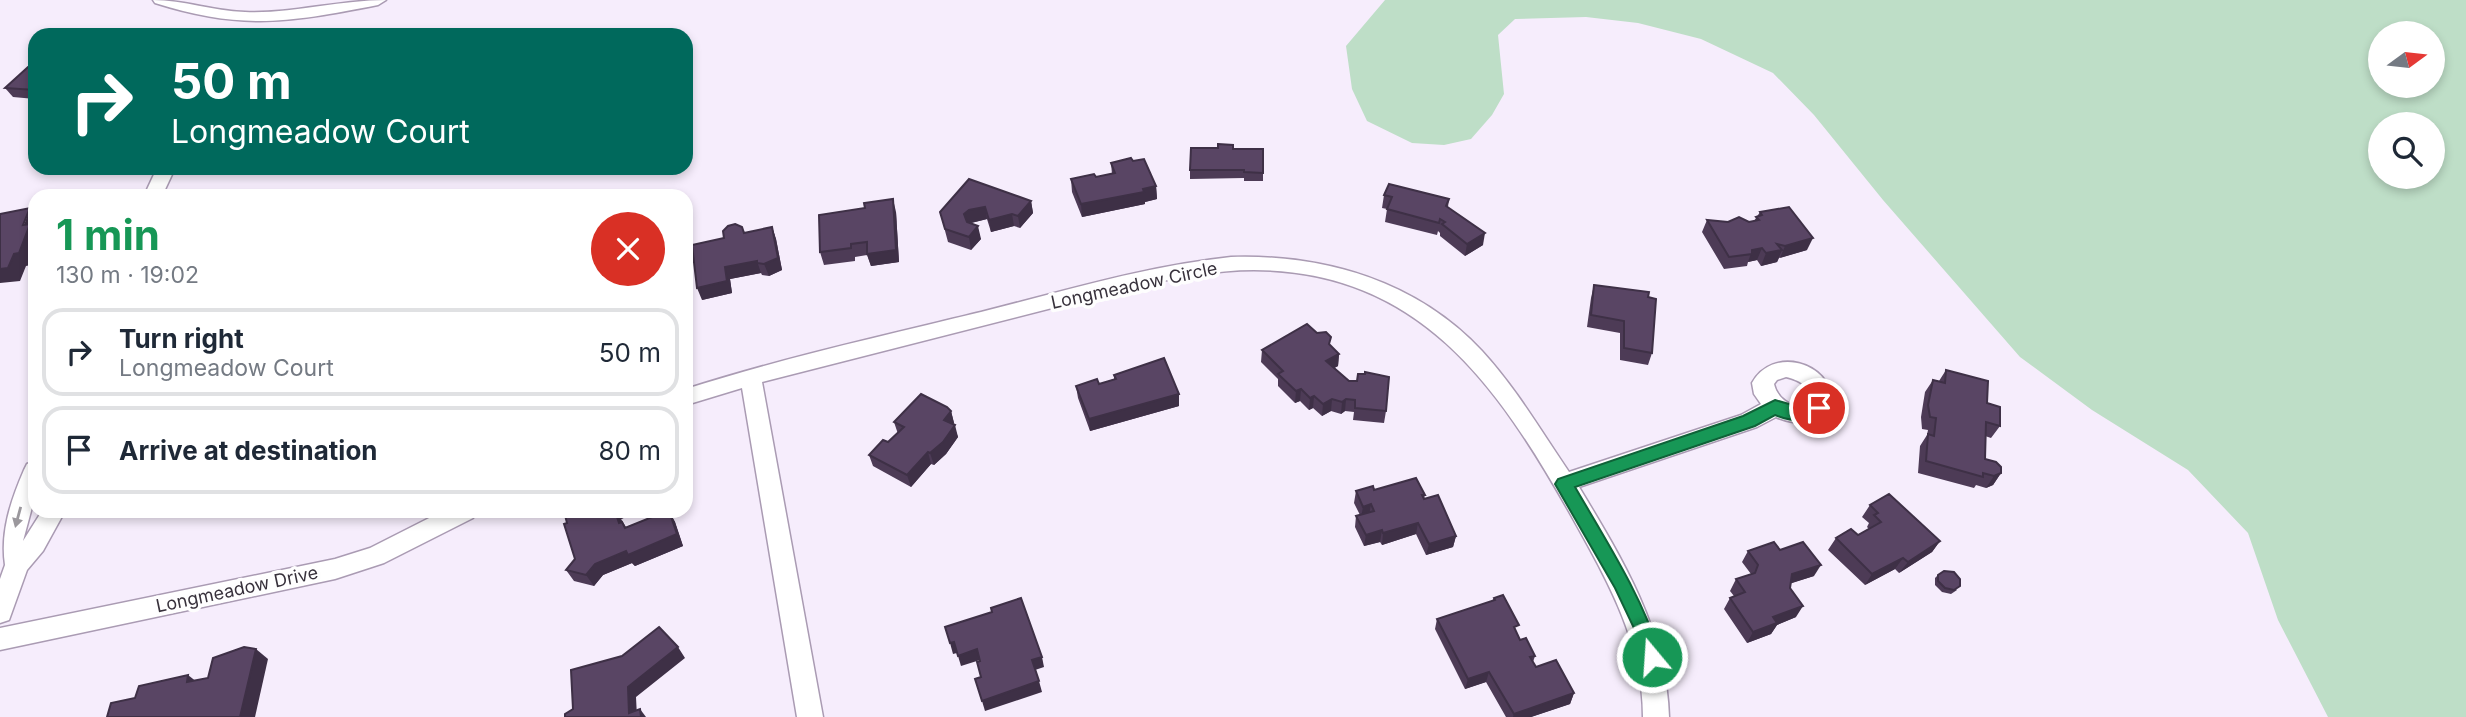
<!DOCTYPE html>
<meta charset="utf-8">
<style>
:root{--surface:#fff;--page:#f6f6f7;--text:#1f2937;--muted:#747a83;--line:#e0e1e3;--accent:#179756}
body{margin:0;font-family:Inter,sans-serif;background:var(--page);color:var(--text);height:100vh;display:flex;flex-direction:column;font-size:26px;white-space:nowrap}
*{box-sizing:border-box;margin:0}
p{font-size:23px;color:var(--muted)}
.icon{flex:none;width:38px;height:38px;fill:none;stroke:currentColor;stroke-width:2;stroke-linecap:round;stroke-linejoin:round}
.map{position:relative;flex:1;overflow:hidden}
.details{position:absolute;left:28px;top:189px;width:665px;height:329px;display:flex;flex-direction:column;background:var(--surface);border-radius:21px;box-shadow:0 4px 10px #0003}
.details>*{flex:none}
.hud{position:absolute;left:28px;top:28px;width:665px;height:147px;border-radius:21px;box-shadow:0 4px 10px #0003;background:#00695c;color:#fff;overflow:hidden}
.needle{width:46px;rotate:75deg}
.fabs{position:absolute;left:2368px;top:21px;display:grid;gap:14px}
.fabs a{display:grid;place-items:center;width:77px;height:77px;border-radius:50%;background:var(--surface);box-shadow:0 4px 10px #0003;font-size:35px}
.pin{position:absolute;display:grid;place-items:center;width:60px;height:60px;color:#fff;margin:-30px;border:4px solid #fff;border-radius:50%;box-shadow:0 2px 7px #0007}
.me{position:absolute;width:77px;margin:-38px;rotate:342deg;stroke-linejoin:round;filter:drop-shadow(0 0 5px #0008)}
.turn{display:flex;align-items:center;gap:24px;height:147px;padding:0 28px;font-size:32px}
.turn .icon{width:91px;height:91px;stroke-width:2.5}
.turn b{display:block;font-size:49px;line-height:60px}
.round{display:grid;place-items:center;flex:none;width:74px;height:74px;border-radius:37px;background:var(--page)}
.overview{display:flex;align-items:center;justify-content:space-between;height:119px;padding:0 28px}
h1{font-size:42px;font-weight:700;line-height:52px;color:var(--accent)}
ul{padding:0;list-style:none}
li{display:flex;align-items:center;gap:21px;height:88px;margin:0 14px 10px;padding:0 14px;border:4px solid var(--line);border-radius:21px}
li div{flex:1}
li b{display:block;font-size:26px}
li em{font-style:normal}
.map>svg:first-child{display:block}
.green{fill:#bedec7;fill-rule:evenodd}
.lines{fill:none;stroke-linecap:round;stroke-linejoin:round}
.street-casing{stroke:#aa9bb3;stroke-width:3}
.street{fill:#fff;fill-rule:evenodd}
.wall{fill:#4d3b56}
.shaded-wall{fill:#3e3046}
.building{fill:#594564;stroke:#3e3046;stroke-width:2}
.oneway{fill:#9b989d}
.route{fill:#179756;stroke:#0f6238;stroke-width:2}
.labels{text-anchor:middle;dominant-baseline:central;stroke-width:7;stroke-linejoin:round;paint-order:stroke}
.street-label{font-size:18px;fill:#37313b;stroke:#fefefe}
</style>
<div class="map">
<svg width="2466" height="717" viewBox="0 0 2466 717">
<rect width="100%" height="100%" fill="#f6edfc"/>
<path class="green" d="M1385 0H2466V717H2328L2278 620 2248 533 2188 470 2092 410 2020 357 1883 200 1814 115 1773 73 1701 39 1638 23 1586 17 1515 19 1498 35 1504 94 1492 115 1471 139 1444 145 1412 143 1367 121 1352 89 1346 46ZM2380 33H2432V86H2380ZM2380 124H2432V177H2380Z"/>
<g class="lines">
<g class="street-casing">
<g id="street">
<path d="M153 0C184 0 213 11 245 12 292 14 339 0 386 0L378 5C291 22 243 31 155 3Z"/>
<polygon points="157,168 175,168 162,196 144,196"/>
<path d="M1231 257C1324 254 1417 281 1482 351 1516 388 1541 431 1569 472L1741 415 1761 404 1754 394 1752 383C1772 346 1830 361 1833 402 1820 426 1798 426 1776 417L1757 427 1579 487C1622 558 1667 632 1669 717H1643C1643 641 1607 580 1571 515 1497 384 1419 271 1254 270 1215 270 1176 278 1138 286L762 382 823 717H797L742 388 686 405V389C783 358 882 336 981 312 1064 291 1146 266 1231 257ZM1786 377C1799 380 1810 386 1811 399L1805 406C1791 408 1777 398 1774 384L1777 380Z"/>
<path d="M35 461V496L23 541 42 511H65L43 551 27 570 9 620 0 623V579L5 565C0 532 11 500 24 470L27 464Z"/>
<polygon points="443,511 476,511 473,518 384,563 335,579 0,650 0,628 335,559 370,548"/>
</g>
</g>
<use href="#street" class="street"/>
</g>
<g class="wall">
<polygon points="35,68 35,99 13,97 5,88"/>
<polygon points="1263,149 1263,181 1244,181 1244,178 1190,179 1190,170"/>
<polygon points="1133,161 1156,186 1157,199 1145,202 1145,204 1082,217 1072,192 1071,179 1096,177 1112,174 1111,163"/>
<polygon points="1384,195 1449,199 1448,207 1483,245 1465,256 1440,236 1440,233 1438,231 1437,235 1385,222 1387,209 1382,208"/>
<polygon points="1031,201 1033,213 1020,228 1014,226 991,232 987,219 971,223 981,239 971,250 948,242 940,212"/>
<polygon points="896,212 899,262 871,266 867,255 855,257 855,261 824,265 820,252"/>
<polygon points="1760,212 1807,250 1779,258 1777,262 1761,266 1757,260 1748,262 1747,266 1724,269 1702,232 1707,220 1728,222 1749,222 1754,221"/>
<polygon points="772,227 776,239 782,270 769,276 762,275 761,273 730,279 732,293 702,300 744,233"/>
<polygon points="1594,285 1648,297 1652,353 1648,365 1620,360 1620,333 1587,327 1591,298"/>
<polygon points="1330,345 1339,354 1338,366 1334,368 1386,411 1384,423 1353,420 1354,412 1345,411 1341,414 1331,411 1322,416 1313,408 1309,410 1300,401 1295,403 1278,386 1278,379 1261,362 1262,350"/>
<polygon points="1946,370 1987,403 2000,426 1991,438 1985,436 1985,459 2001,473 1993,485 1986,488 1976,485 1974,488 1918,473 1920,446 1927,435 1928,430 1922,429 1921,417 1925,392 1933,380 1939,381"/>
<polygon points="1114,375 1179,406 1090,431 1078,398 1076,386 1099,384 1114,379"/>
<polygon points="951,411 954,423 953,424 958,437 946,454 934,465 931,464 911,487 873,466 869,455 888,442 898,434 894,422"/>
<polygon points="1374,490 1425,495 1424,499 1456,536 1453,547 1426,555 1416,534 1382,545 1380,542 1364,546 1355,527 1356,516 1360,515 1354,503 1356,491"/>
<polygon points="1870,505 1940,541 1932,552 1899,573 1895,569 1865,585 1828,550 1836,538 1858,535 1869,529 1867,527 1869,523 1862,517"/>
<polygon points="564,511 633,511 634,514 621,519 626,527 669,511 675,522 683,546 635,566 632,563 603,575 594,586 574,581 566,570 575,559"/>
<polygon points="1780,550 1814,576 1791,583 1790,588 1796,617 1777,625 1771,634 1747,643 1724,609 1730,598 1734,596 1730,591 1736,579 1751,574 1742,562 1748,551"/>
<polygon points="1938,575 1957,590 1951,594 1942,592 1935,585 1935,578"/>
<polygon points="1494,598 1520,640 1535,656 1533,662 1536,667 1574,693 1570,704 1531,717 1506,717 1486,682 1465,689 1435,629 1437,619 1492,601"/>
</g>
<g class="shaded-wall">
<polygon points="1156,186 1157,199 1145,202 1145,204 1082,217 1081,204"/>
<polygon points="893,199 896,212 899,262 871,266 867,254"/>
<polygon points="1031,201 1033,213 1020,228 1018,216"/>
<polygon points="985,207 987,219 971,223 967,227 964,214 969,210"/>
<polygon points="30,208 35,213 35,254 31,265 26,266 20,281 0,283 0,269 14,254"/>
<polygon points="1012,214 1014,226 991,232 989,220"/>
<polygon points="978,226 981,239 971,250 969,237"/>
<polygon points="772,227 776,239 782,270 769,276 764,264"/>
<polygon points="1485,233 1483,245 1465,256 1467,244"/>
<polygon points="1813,238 1807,250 1780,258 1785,246"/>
<polygon points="1762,248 1757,260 1748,262 1752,250"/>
<polygon points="1782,250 1777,262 1761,266 1766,253"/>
<polygon points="757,261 761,273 730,279 732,293 702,300 697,288 725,267"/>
<polygon points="1339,354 1338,366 1325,373 1326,361"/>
<polygon points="1301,389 1300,401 1295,403 1296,391"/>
<polygon points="1179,394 1179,406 1090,431 1089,419"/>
<polygon points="1314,396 1313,408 1309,410 1310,398"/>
<polygon points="1332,399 1331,411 1322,416 1323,404"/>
<polygon points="1346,399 1345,411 1341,414 1342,402"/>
<polygon points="951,411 954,423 947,431 944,420"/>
<polygon points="955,425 958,437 946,454 934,465 930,453"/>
<polygon points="928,452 931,464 911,487 907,475"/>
<polygon points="2001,473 1993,485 1986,488 1994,476"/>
<polygon points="1371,504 1369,516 1361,518 1363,507"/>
<polygon points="615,511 633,511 634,514 621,519 626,534 619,523"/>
<polygon points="669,511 675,522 683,546 635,566 632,563 603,575 594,586 586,575 595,564"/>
<polygon points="1418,523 1416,534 1382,545 1383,533"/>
<polygon points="1382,530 1380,542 1364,546 1366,535"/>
<polygon points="1456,536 1453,547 1426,555 1429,544"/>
<polygon points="1940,541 1932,552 1899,573 1908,562"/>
<polygon points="1903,558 1895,569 1865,585 1872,574"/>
<polygon points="1821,565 1814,576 1786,585 1792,574"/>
<polygon points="1803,606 1796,617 1777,625 1771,634 1747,643 1753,632 1773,617"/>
<polygon points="954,642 957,653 953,654 950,643"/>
<polygon points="678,647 685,658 636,697 637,717 629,713 628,687"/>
<polygon points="256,649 268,659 255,717 240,717"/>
<polygon points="977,649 980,660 961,666 958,656"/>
<polygon points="1042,657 1044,667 1035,670 1032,660"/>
<polygon points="1489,672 1486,682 1465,689 1468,679"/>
<polygon points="188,675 202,686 187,682"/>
<polygon points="1039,681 1042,692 985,711 982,701"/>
<polygon points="1574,693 1570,704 1531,717 1513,717 1514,714"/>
<polygon points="640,709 646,717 641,717"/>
</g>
<g class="building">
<polygon points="561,32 562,35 550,35"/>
<polygon points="28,67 35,68 35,90 5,88"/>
<polygon points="1218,144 1233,145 1233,149 1263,149 1263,173 1244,172 1244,170 1190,170 1191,148 1218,148"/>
<polygon points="1131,158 1133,161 1144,159 1156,186 1143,189 1144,192 1081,204 1071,179 1094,174 1096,177 1115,173 1111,163"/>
<polygon points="969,179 1031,201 1018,216 1012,214 989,220 985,207 969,210 964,214 967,222 978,226 969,237 945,229 940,212"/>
<polygon points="1389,184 1449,199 1446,206 1485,233 1467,244 1442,224 1445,222 1440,219 1439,223 1387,209 1392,197 1384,195"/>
<polygon points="893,199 896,250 867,254 867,242 851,244 851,248 820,252 819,215 865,208 864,203"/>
<polygon points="1789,207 1813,238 1785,246 1777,244 1782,250 1766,253 1762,248 1752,250 1752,254 1729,257 1707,220 1728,222 1739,217 1749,222 1759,220 1756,217 1762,215 1760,212"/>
<polygon points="30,208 23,225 30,224 19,253 14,254 8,268 0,269 0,214"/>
<polygon points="735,224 742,227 744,233 772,227 778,258 764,264 757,263 757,261 725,267 727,281 697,288 692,245 724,238 723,231 728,226"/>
<polygon points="1594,285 1649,292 1648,297 1656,299 1652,353 1624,348 1624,321 1591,315"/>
<polygon points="1307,324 1317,333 1326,332 1331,337 1329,344 1339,354 1326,361 1349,381 1357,381 1358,374 1365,374 1365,372 1389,377 1386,411 1355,408 1355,400 1346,399 1342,402 1332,399 1323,404 1314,396 1310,398 1301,389 1296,391 1278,374 1283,371 1262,350"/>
<polygon points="1164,358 1179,394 1089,419 1076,386 1097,379 1099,384 1116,379 1114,375"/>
<polygon points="1946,370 1988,381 1987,403 2000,407 2000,426 1986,422 1985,459 1996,462 2001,467 2001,473 1994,476 1983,473 1983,477 1926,461 1928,434 1934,436 1936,418 1930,417 1928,405 1933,380 1945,383"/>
<polygon points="921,394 947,407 951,411 944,420 955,425 943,442 930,453 928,452 907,475 869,455 883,440 888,442 904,427 894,422"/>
<polygon points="1416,478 1425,495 1422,495 1424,499 1438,495 1456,536 1429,544 1418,523 1383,533 1382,530 1366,535 1356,516 1374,511 1371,504 1363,507 1356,491 1373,486 1374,490"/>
<polygon points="1889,494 1940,541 1908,562 1903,558 1872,574 1836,538 1851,529 1858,535 1881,522 1874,515 1878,513 1870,505"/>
<polygon points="564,511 615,511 619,523 622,522 625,528 667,511 669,511 677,534 628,555 626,551 595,564 586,575 566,570 575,559 564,524 567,523"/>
<polygon points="1774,542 1780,550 1803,542 1821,565 1792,574 1790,588 1803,606 1773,617 1777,623 1753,632 1730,598 1745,592 1736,579 1755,573 1758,565 1748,551"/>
<polygon points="1944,571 1954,572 1960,579 1960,586 1954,590 1945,588 1938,581 1938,575"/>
<polygon points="1503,595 1519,625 1514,627 1520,640 1526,638 1535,656 1530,657 1536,667 1556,660 1574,693 1514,714 1489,672 1468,679 1437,619 1495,600 1494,598"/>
<polygon points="1021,598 1042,657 1032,660 1039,681 982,701 975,679 981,677 977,662 980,661 977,649 958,656 954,642 950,643 945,627 992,612 991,608"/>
<polygon points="659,627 678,647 628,687 629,713 640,709 641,717 565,717 565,714 573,709 571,670 622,656"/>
<polygon points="244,647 256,649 240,717 107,717 111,703 135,698 139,686 188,675 187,682 208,678 213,658"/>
</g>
<defs><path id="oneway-solid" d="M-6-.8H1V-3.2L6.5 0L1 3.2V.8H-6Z" transform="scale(1.75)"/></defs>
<use class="oneway" href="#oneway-solid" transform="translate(18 517) rotate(105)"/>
<path class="route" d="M1775 400 1803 408 1819 401 1825 403 1827 408C1816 425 1792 422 1775 415L1755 426 1575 487C1607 542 1642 596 1661 657L1659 663 1652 666 1645 663 1633 626 1615 588 1555 484 1558 479 1743 416Z"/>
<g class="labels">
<g class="street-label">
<text transform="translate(1134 285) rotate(-12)">Longmeadow Circle</text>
<text transform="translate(237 589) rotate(-12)">Longmeadow Drive</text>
</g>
</g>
</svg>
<div class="fabs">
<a><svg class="needle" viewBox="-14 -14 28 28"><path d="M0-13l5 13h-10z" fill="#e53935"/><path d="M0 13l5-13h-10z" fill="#747a83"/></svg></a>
<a><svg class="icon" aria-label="search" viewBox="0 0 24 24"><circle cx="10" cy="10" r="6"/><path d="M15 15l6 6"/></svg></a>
</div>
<div class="pin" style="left:1819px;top:408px;background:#d93025"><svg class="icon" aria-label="arrive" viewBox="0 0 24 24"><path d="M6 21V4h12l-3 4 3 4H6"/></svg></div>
<svg class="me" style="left:1652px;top:657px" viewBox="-20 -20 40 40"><circle r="17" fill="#179756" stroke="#fff" stroke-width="3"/><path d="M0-11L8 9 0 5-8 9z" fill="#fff"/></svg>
<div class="hud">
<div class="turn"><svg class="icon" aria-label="right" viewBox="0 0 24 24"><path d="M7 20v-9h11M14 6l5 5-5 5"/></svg><div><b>50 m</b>Longmeadow Court</div></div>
</div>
<section class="details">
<div class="overview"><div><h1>1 min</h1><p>130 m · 19:02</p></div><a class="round" style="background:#d93025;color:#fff"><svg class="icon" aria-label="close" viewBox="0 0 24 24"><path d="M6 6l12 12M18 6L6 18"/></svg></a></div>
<ul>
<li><svg class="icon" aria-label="right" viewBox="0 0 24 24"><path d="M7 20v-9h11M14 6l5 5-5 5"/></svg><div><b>Turn right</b><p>Longmeadow Court</p></div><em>50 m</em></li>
<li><svg class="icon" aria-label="arrive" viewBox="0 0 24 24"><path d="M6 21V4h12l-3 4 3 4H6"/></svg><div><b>Arrive at destination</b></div><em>80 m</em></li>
</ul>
</section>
</div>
